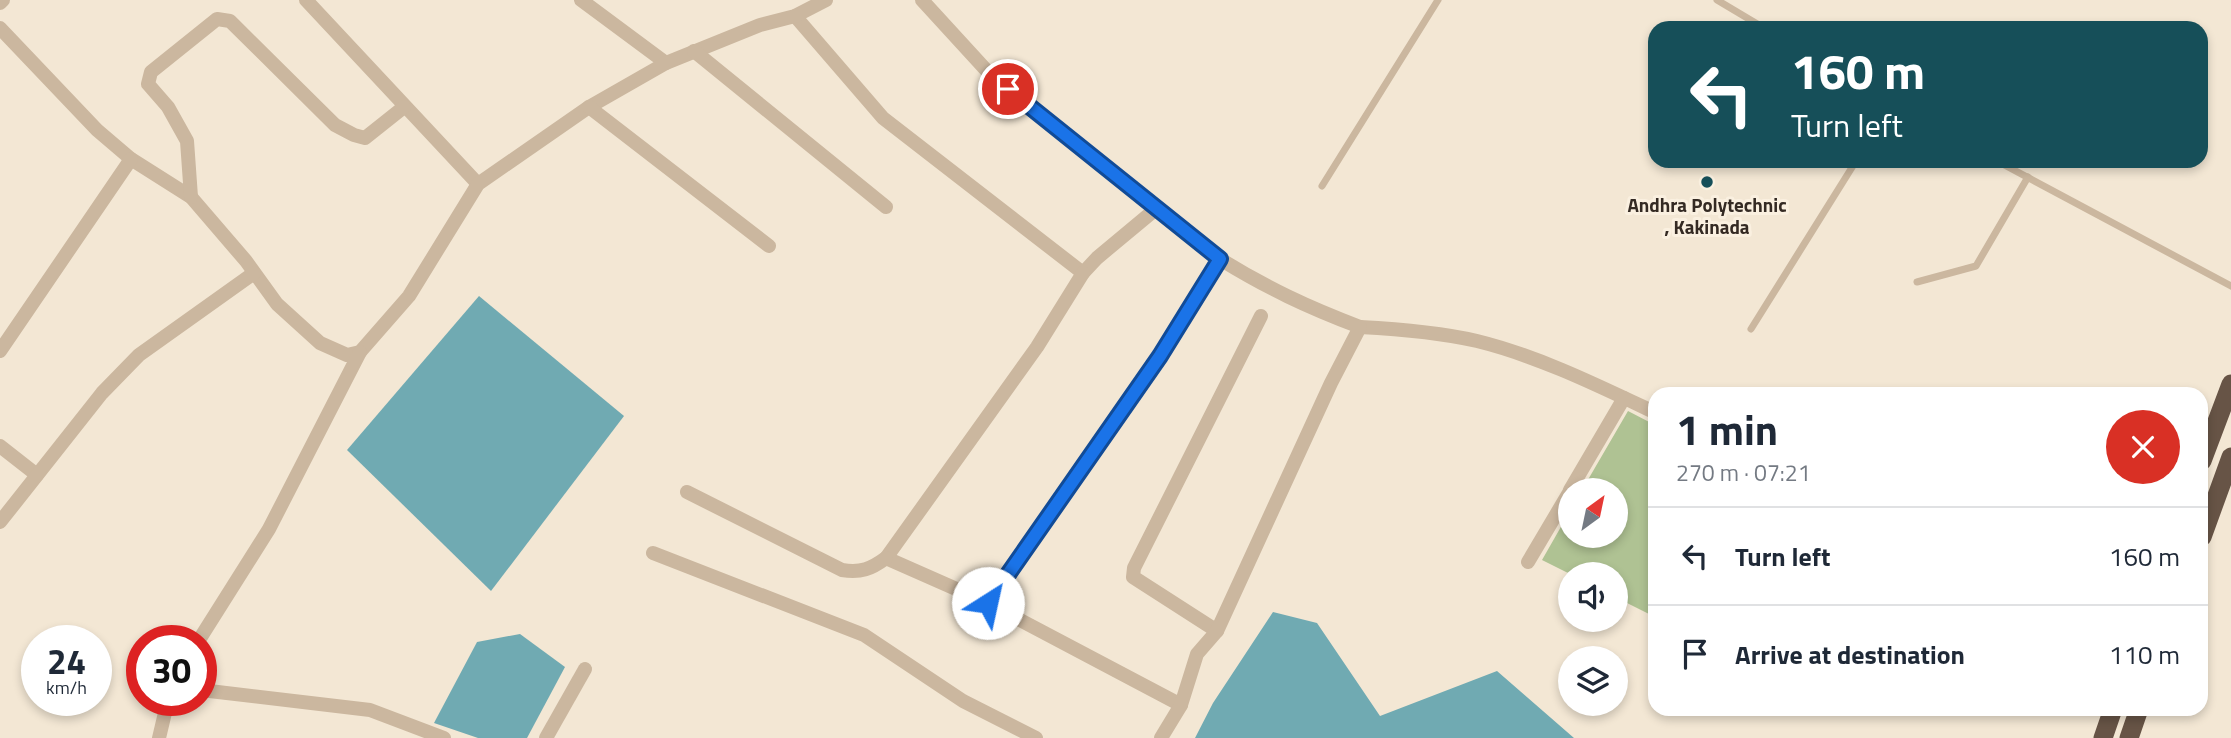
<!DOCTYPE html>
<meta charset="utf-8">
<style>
:root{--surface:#fff;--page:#f2f2f3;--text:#1f2937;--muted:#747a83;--line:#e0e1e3}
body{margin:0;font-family:"Titillium Web",sans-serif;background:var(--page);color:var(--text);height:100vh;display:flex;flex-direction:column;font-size:26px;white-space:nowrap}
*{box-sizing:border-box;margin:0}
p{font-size:23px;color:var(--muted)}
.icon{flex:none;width:38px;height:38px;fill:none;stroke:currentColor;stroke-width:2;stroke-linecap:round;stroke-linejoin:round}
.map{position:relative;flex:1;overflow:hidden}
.panel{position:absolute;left:1648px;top:387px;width:560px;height:329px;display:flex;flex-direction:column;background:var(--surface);border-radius:21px;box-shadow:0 4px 10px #0003}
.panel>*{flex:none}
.banner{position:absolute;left:1648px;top:21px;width:560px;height:147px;border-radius:21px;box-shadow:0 4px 10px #0003;background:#164f59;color:#fff;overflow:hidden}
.needle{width:46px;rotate:33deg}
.controls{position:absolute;left:1558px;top:478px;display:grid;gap:14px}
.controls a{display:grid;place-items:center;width:70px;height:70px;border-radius:50%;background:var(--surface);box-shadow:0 4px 10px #0003;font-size:35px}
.speed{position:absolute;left:21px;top:625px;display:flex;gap:14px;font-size:35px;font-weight:700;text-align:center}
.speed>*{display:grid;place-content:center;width:91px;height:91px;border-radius:50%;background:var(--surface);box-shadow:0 4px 10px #0003;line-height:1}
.speed small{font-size:18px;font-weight:400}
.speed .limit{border:10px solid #d22;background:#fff;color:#111}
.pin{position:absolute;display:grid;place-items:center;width:60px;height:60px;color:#fff;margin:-30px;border:4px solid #fff;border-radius:50%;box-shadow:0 2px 7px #0007}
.me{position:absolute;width:77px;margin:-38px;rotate:35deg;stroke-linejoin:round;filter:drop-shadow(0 0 5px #0008)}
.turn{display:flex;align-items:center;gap:24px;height:147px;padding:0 28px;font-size:32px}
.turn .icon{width:91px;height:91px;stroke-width:2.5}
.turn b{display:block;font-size:49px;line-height:60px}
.round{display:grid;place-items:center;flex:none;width:74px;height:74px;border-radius:37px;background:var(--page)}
.overview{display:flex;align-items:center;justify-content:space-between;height:119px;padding:0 28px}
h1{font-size:42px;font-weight:700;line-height:52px}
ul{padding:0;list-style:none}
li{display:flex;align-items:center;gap:21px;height:98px;padding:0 28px;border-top:2px solid var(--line)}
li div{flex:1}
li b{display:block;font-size:26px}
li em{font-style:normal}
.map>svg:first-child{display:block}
.green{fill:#afc293}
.water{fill:#70aab2}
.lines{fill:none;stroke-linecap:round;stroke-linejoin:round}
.service{stroke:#cbb79f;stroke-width:7}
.minor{stroke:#cbb79f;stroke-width:14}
.trunk{stroke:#675446;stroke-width:19}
.route-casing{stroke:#114b97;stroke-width:18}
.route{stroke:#1a73e8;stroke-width:12}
.poi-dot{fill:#164f59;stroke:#faf0e0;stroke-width:2.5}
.labels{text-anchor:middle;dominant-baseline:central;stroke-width:6;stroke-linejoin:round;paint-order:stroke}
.poi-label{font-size:19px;font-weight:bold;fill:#342a23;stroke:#faf0e0}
</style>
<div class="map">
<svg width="2231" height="738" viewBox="0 0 2231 738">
<rect width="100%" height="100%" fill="#f3e7d4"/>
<polygon class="green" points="1628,411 1655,425 1655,617 1615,597 1615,574 1570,574 1542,560 1570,511 1570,536 1615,536 1615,490 1582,490"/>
<g class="water">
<polygon points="479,296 624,416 491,591 347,450"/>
<polygon points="1273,612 1317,623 1380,716 1497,671 1574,738 1195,738 1213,703"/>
<polygon points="520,634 565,667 527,738 478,738 434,723 477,642"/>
</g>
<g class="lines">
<g class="service">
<polyline points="1717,0 1764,28"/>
<polyline points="1997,161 2231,286"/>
<polyline points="1322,186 1438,0"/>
<polyline points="1917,282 1976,266 2028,177"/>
<polyline points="1751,329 1856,161"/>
</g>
<g class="minor">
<polyline points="306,0 478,184"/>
<polyline points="581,0 666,63"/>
<polyline points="0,3 3,0"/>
<polyline points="795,16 883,118 1083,273 1097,258 1157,208 987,71 922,0"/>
<polyline points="0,28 97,130 131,159 191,197 246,261 277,304 320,343 347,355 360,352 409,296 478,184 589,107 666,63 760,25 795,16 826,0"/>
<polyline points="694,51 886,207"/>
<polyline points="589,107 769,246"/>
<polyline points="191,197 187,141 168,107 148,84 151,72 217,19 230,21 335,125 354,135 365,138 404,107"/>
<polyline points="1083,273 1037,347 886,558 988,603 1160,356 1220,259 1157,208"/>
<path d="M1360 327C1399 329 1438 332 1477 341 1538 356 1599 386 1656 413"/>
<polyline points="0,351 131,159"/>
<polyline points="0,446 37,475"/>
<polyline points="1570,490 1624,398"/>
<path d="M687 492 842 570C861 573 871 569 886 558"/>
<polyline points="0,522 102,393 139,355 254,273"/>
<polyline points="653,553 864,635 963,701 1036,738"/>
<polyline points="1528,562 1570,491"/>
<polyline points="988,603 1181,705"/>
<polyline points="1217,631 1133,577 1134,568 1261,316"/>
<polyline points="199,640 269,529 360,352"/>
<polyline points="201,690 370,710 444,738"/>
<polyline points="159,738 168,700"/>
<polyline points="546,738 585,669"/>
<path d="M1161 738 1181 705 1197 654 1217 631 1331 383 1360 327C1307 307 1267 288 1220 259"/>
</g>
<g class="trunk">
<polyline points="2202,461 2231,384"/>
<polyline points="2202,537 2231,457"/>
<polyline points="2103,738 2113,709"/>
<polyline points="2129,738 2139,709"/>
</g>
</g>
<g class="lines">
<g class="route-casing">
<polyline id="route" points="988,603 1160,356 1220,259 1008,89"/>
</g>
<use href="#route" class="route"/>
</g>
<circle class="poi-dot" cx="1707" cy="182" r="7"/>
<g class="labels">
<g class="poi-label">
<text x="1707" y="204">Andhra Polytechnic<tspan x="1707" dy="22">, Kakinada</tspan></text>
</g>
</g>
</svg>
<div class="controls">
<a><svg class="needle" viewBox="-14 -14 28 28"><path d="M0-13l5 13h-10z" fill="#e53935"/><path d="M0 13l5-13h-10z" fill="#747a83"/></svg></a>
<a><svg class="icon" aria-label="sound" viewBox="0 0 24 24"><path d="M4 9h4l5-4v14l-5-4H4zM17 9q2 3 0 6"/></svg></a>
<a><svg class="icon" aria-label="layers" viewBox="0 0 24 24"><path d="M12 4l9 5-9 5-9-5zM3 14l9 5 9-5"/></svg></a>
</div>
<div class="speed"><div>24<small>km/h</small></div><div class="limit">30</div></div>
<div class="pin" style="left:1008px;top:89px;background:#d93025"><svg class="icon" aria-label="arrive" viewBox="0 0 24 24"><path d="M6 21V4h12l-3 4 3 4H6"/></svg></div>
<svg class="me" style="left:988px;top:603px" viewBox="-20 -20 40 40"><circle r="19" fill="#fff"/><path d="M0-13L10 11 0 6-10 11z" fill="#1a73e8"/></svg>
<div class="banner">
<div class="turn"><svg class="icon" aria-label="left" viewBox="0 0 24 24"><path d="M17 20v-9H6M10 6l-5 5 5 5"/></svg><div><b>160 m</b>Turn left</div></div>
</div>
<section class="panel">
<div class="overview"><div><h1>1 min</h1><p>270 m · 07:21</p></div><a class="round" style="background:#d93025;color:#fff"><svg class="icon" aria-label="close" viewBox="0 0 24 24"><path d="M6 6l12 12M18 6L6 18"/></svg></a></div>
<ul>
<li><svg class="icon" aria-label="left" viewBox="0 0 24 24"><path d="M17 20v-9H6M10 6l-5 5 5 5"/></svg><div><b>Turn left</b></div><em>160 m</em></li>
<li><svg class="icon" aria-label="arrive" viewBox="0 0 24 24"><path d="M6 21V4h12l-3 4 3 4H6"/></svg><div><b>Arrive at destination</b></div><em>110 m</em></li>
</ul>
</section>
</div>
